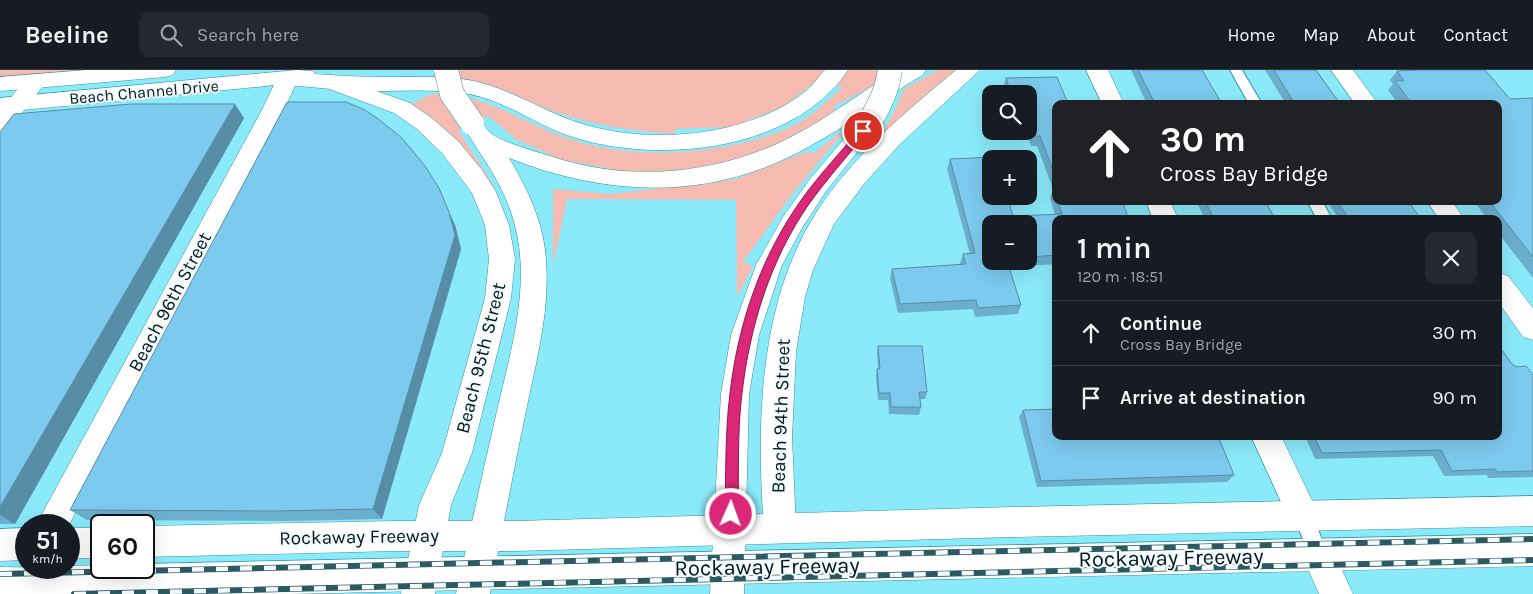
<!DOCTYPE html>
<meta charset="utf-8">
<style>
:root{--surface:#171b24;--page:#242831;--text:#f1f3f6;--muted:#9ea1a6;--line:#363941}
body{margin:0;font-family:Karla,sans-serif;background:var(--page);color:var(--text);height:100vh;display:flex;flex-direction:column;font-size:19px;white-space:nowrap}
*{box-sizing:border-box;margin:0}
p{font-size:16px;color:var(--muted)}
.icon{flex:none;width:28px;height:28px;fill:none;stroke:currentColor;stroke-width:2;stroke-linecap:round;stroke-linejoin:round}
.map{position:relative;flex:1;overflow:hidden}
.drawer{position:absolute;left:1052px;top:145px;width:450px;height:225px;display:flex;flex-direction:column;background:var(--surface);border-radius:10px;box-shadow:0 5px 20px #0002}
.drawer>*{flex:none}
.banner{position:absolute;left:1052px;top:30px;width:450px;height:105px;border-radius:10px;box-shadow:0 5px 20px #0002;background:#202124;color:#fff;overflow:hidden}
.fabs{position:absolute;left:982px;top:15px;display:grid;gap:10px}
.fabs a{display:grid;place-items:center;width:55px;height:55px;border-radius:10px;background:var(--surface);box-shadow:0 5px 20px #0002;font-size:25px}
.speed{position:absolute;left:15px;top:444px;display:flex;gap:10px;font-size:25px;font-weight:700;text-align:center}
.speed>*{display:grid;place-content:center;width:65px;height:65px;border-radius:50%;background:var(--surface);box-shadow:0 5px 20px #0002;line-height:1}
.speed small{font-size:12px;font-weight:400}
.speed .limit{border:2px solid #111;border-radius:8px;background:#fff;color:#111}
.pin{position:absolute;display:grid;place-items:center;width:42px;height:42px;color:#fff;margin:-21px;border:2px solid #fff;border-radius:50%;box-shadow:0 1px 5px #0007}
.me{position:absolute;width:55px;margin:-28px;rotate:2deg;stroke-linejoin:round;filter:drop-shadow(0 0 4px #0008)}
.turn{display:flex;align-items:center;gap:18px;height:105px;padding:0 25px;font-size:22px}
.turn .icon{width:65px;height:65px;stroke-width:2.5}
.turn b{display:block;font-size:35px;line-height:42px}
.round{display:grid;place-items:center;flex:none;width:52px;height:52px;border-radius:10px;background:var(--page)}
.summary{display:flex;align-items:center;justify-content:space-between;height:85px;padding:0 25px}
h1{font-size:30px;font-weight:600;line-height:38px}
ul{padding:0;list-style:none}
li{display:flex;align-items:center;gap:15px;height:65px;padding:0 25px;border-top:1px solid var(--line)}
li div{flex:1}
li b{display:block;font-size:19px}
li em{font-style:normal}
header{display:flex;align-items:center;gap:30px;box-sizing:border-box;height:70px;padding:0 25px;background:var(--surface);border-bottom:1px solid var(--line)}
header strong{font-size:24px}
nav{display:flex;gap:28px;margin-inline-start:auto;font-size:18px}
.search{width:350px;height:45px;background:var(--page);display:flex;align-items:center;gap:12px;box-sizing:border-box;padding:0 18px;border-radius:10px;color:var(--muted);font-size:19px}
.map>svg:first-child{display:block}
.green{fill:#f5bab0}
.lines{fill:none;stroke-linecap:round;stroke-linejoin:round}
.service-casing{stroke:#2f94a4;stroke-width:2}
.minor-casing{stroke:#2f94a4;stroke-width:1}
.tertiary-casing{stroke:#2f94a4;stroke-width:1}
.primary-casing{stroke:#2f94a4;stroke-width:1}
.service{fill:#fff;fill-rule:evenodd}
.minor{fill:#fff;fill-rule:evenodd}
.tertiary{fill:#fff;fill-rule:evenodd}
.primary{fill:#fff;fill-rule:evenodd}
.rail-casing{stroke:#2c5a62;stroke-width:6}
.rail{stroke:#f3fbfd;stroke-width:4.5;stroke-dasharray:12;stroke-linecap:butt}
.primary-bridge-casing{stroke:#2f94a4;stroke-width:25;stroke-linecap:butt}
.primary-bridge{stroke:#fff;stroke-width:24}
.wall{fill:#6baecd;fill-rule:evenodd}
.shaded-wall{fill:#578da7}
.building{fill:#7ccaee;stroke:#578da7}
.route{fill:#db2777;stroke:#8e194d}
.labels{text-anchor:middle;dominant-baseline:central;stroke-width:4;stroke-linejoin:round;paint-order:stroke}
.far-street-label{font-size:16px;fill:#00171b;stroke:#f3fbfd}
.street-label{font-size:19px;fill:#00171b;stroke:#f3fbfd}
.near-street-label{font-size:22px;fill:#00171b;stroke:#f3fbfd}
</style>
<header>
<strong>Beeline</strong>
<div class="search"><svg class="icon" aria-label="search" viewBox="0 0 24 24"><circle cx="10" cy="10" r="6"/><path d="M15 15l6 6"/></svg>Search here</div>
<nav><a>Home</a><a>Map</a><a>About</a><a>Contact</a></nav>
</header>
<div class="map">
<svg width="1533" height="524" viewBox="0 0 1533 524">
<rect width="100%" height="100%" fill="#8beafa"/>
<g class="green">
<polygon points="0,0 95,0 0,7"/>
<path d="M469 0H903L833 37 837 41C817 52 797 65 777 75 722 101 667 104 607 102V98L562 90 515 69 489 46 458 60 493 114 506 152 410 35C417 32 426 25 434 24 485 22 527 56 573 70 637 91 731 85 792 56 811 47 828 31 842 17L819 9 783 37 731 57 675 59 674 64C635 61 603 57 565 45 524 33 499 13 453 9L454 1Z"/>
<path d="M938 0H965L841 112C866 83 891 57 903 20Z"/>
<polygon points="849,55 795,121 743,192 753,196 737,227 736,130 567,129 553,196 553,119 612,124 736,109 806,82 814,83"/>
</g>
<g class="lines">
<g class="service-casing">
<g id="service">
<polygon points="1230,0 1242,0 1262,34 1249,34"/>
<polygon points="1307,131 1322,131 1332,149 1317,149"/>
<polygon points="1303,436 1310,439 1328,485 1325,492 1318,494 1311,492 1294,445 1296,439"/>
</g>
</g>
<g class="minor-casing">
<g id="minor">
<path d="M956 0H980L899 75 864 114 834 154 813 200 805 227 796 282 792 367 796 458 791 469 780 473 769 469 764 458C756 354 759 233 816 143 852 87 905 42 956 0Z"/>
<polygon points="1086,0 1108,0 1124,34 1102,34"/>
<polygon points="1331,0 1353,0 1378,34 1355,34"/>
<polygon points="287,2 295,4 298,9 284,40 69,455 36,455 262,40 279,4"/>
<polygon points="36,4 44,6 47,11 8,61 0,63 0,41 28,6"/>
<polygon points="332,5 410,33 433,49 458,71 482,100 496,122 509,155 515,189 511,228 472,383 451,435 435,524 401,524 419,435 442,383 485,228 489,189 487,173 485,155 472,123 442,83 417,59 394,43 324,17 321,12 324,7"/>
<polygon points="1146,131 1170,131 1178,149 1153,149"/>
<polygon points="1427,131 1452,131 1464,149 1439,149"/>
<polygon points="1499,203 1508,206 1533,238 1533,270 1523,267 1499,233"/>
<polygon points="1251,366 1281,366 1319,445 1314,456 1303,460 1292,456"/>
<polygon points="1318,469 1330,474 1353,524 1319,524 1302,485 1306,474"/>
</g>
</g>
<g class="tertiary-casing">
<g id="tertiary">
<polygon points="1533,426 1533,456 1013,467 515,481 396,481 144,487 144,456 396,451 515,451 1013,437"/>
<polygon points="26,458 26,490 0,491 0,459"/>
<rect x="69" y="458" width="32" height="30"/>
<polygon points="1533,464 1533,496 288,524 0,524 0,497 69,498 69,496 101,495 101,498 144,498 144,494"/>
</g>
</g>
<g class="primary-casing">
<g id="primary">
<polygon points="86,0 176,0 173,5 165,7 0,21 0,7"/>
<path d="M297 0 313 1 315 4C340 6 365 7 390 7 418 7 446 5 474 11 514 20 547 44 586 55 654 75 752 66 807 20 814 14 819 6 825 0H848C794 81 661 94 576 68 539 57 507 31 469 24 433 18 395 22 358 21 333 20 308 16 283 15 274 14 265 17 256 17 236 19 215 21 195 23 130 30 65 36 0 42V28Z"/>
<path d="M899 0H926L923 5C884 27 849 55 810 76 713 131 611 128 509 88 528 120 544 153 546 191 550 241 536 292 526 341 513 402 502 463 490 524H456C469 467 481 410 494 354 508 289 533 218 514 152 504 114 481 86 461 53L464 48C485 42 480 56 493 65 503 72 537 82 550 86 630 113 718 105 793 66 830 47 863 20 899 0Z"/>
<polygon points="863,53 871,56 874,61 826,121 802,158 782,195 759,265 749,324 744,524 710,524 721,324 731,265 756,195 783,147 810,109 855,56"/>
</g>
</g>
<use href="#service" class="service"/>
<use href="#minor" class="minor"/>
<use href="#tertiary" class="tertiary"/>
<use href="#primary" class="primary"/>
<g class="rail-casing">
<g id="rail">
<polyline points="0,504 1533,469"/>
<polyline points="74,524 1533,490"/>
</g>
</g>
<use href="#rail" class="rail"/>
<g class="primary-bridge-casing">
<g id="primary-bridge">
<polyline points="446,0 452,24 472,53"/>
<path d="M863 61C877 42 887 23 890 0"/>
</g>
</g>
<use href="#primary-bridge" class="primary-bridge"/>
</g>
<g class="wall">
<polygon points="1131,0 1202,0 1222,34 1147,34"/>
<polygon points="1265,0 1316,0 1340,34 1286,34"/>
<polygon points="1397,1 1510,29 1533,28 1533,208 1499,164 1499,149 1487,149 1474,131 1499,131 1499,34 1398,34 1388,20 1393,14 1390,10"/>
<path d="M1006 8 1056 34V131H1122L1056 149V194L1009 197 1021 235 1018 244 975 247 973 239 898 243 890 208 892 199 960 195V193L963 184H970L947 99 950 89 1013 146 1055 145 1050 128 1053 119 1037 76H1031L1026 61H1029V24H1005L1003 18ZM1029 154V191H991Z"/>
<polygon points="244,48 15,454 0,454 0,62"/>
<polygon points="1196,131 1266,131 1266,132 1275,149 1205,149"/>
<polygon points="1327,131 1408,131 1421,149 1339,149"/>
<polygon points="455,155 461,179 382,449 285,451 87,450 70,440"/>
<polygon points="878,276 927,322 925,329 920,329 921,337 919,345 889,344 888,330 878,330 876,306 877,299 878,299 877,283"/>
<polygon points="1512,294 1533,305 1533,407 1488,408 1487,405 1444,406 1433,386 1315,389 1305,366 1499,366"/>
<polygon points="1023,340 1234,405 1227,412 1037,417 1019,347"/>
</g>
<g class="shaded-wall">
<polygon points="235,34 244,48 15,454 0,445 0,437"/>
<polygon points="449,142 455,155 461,179 382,449 373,439"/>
</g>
<g class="building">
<polygon points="1138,0 1202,0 1222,34 1155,34"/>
<polygon points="1274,0 1316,0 1340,34 1295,34"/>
<polygon points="1419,0 1485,0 1510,29 1533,28 1533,187 1489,131 1499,131 1499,34 1412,34 1395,11 1404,11 1397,1"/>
<polygon points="1057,7 1067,31 1076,31 1077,34 1056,34 1056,108 1040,66 1035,66 1029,51 1029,24 1011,24 1006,8"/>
<polygon points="287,32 346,32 363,39 377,48 402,68 425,96 439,118 449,142 455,165 373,439 273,441 70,440"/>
<polygon points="131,34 235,34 0,437 0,62 14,44"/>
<polygon points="995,87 995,89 991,89 991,126 1007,126 1013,146 1062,144 1058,131 1122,131 1129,149 1056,149 1056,185 1029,187 1029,154 991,154 991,191 1007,191 1021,235 978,238 976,230 900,234 892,199 966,194 963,184 975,183 950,89"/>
<polygon points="1053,118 1056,118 1056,127"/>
<polygon points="1205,131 1265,131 1275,149 1214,149"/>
<polygon points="1337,131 1408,131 1421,149 1349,149"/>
<polygon points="878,276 922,276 927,322 919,322 921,337 891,337 890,323 879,323 877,299 880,299"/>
<polygon points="1499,276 1512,294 1516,297 1526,296 1533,305 1533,401 1497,402 1495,399 1452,401 1441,380 1322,383 1314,366 1499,366"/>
<polygon points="1056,339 1056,366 1218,366 1234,405 1041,411 1023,340"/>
</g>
<path class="route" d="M863 58 866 59V63C847 87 826 110 809 134 770 190 750 256 742 323 737 362 739 404 738 444L736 449 731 451 727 449 725 444C726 404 725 363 730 323 738 254 761 186 802 129 819 105 841 82 860 59Z"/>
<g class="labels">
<g class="far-street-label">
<text transform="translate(144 22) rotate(-5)">Beach Channel Drive</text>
</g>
<g class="street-label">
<text transform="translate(170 232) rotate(-62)">Beach 96th Street</text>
<text transform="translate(481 288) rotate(-76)">Beach 95th Street</text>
<text transform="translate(781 346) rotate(-88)">Beach 94th Street</text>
<text transform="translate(359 467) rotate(-1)">Rockaway Freeway</text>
</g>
<g class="near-street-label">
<text transform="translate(1171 488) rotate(-1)">Rockaway Freeway</text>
<text transform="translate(767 497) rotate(-1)">Rockaway Freeway</text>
</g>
</g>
</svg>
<div class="fabs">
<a><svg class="icon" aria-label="search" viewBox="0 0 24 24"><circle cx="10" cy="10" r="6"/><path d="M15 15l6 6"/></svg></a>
<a>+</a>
<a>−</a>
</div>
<div class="speed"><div>51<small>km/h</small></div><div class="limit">60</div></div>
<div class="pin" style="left:863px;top:61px;background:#d93025"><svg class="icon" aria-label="arrive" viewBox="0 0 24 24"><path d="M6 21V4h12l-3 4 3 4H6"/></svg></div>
<svg class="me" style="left:731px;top:444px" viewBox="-20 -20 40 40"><circle r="17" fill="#db2777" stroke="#fff" stroke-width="3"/><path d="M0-11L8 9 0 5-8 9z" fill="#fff"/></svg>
<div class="banner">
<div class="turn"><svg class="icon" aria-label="ahead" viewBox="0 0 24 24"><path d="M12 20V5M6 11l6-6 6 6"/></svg><div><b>30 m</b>Cross Bay Bridge</div></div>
</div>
<section class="drawer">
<div class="summary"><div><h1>1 min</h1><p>120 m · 18:51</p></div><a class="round"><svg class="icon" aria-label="close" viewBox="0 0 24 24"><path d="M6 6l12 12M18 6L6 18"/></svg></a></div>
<ul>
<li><svg class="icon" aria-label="ahead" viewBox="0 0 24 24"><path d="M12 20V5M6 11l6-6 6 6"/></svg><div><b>Continue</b><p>Cross Bay Bridge</p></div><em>30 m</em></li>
<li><svg class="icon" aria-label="arrive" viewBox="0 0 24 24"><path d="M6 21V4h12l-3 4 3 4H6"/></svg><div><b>Arrive at destination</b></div><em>90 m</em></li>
</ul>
</section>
</div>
